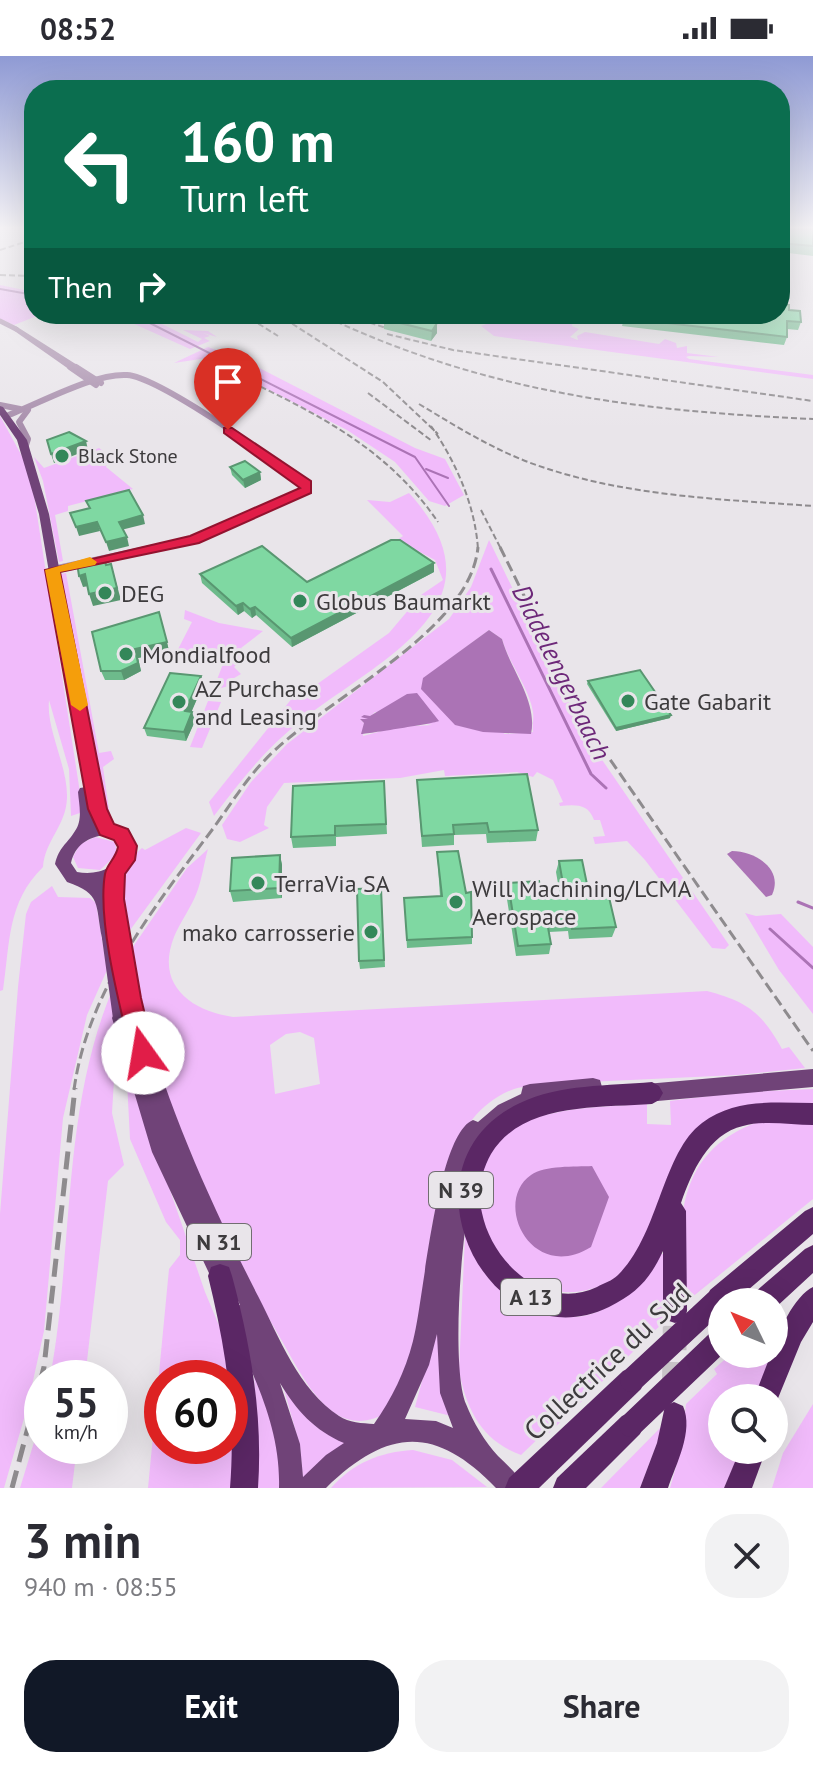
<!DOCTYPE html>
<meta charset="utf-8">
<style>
:root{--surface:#fff;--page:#f2f2f3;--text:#2b2b33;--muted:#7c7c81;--accent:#111827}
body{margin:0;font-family:"PT Sans",sans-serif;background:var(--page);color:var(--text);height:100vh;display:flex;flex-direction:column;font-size:30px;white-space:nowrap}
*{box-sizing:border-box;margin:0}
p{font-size:26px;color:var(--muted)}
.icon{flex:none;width:44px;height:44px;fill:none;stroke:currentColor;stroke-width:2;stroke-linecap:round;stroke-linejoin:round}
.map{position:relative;height:1432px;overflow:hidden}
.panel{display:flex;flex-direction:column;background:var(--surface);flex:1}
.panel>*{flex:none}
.banner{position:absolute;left:24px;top:24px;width:766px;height:244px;border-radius:32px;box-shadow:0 8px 32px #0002;background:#0b6e4f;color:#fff;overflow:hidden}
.needle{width:52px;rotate:313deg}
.fabs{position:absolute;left:708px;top:1232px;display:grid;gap:16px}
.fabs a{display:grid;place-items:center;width:80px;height:80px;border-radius:50%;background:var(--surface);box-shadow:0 8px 32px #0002;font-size:40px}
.speed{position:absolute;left:24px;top:1304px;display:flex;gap:16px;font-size:40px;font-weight:700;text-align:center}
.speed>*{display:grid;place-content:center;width:104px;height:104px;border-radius:50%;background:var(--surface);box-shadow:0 8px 32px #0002;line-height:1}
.speed small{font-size:20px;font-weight:400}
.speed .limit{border:12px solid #d22;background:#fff;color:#111}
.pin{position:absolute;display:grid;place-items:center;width:68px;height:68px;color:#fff;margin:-82px -34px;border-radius:50% 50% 50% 0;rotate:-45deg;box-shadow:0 0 8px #0007}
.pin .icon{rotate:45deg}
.me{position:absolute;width:88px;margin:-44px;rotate:347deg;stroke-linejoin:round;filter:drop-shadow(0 0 6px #0008)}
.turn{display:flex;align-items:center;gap:28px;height:168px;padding:0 24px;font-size:36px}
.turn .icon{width:104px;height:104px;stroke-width:2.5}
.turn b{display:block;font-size:56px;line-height:68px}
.then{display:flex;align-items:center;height:76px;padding:0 24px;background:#0003;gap:16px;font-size:30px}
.round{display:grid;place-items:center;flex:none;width:84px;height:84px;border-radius:32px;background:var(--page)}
.summary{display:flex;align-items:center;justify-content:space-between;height:136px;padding:0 24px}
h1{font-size:48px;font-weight:700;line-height:60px}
.button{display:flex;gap:16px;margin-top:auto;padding:16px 24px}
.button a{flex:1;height:92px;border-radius:32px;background:var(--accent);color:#fff;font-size:32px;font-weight:700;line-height:92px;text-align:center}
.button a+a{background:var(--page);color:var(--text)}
.status{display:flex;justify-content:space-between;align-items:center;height:56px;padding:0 40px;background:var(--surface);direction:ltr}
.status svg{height:22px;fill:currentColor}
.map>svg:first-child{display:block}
.green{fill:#f1bbfb;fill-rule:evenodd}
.water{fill:#ab73b5}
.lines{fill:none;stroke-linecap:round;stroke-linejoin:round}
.stream-far1{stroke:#ab73b5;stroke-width:2}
.stream{stroke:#ab73b5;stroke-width:3}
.highway-tunnel{stroke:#c7c3c7;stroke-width:24;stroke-dasharray:24 12;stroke-linecap:butt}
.street-far2{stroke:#a78dab;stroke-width:5}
.street-far1{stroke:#a78dab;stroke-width:6}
.street{stroke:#a78dab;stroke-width:8}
.primary{fill:#704378;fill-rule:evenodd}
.highway{fill:#5b2765;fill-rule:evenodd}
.rail-far2{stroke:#8e8b8e;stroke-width:2;stroke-dasharray:6 3;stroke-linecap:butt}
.rail-far1{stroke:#8e8b8e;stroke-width:3;stroke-dasharray:11 5;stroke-linecap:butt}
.rail{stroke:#8e8b8e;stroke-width:5;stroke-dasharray:18 9;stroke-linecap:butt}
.primary-bridge{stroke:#704378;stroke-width:16}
.highway-bridge{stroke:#5b2765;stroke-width:24}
.wall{fill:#6dba8b}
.shaded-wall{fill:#599771}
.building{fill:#7fd8a2;stroke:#599771;stroke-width:2}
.route{fill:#e11d48;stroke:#92132f;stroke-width:2}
.slow{fill:#f59e0b}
.poi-dot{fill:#338759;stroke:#e9e5ea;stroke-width:3}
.labels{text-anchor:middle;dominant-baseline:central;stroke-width:6;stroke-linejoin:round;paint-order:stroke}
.far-poi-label{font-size:20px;fill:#3d3b3d;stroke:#e9e5ea;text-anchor:start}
.shield{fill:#e9e5ea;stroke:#716e71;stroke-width:2}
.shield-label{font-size:22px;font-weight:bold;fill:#3d3b3d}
.poi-label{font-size:24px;fill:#3d3b3d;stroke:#e9e5ea;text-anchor:start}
.water-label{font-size:26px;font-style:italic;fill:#6d2879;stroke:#e9e5ea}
.near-street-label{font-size:28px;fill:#3d3b3d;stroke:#e9e5ea}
</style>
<div class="status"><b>08:52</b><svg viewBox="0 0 49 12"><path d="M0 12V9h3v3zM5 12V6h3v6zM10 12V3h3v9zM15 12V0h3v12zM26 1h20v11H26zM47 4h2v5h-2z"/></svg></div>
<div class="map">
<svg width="813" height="1432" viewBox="0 0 813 1432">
<rect width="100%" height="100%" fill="#e9e5ea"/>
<g class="green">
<polygon points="0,229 34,236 34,258 42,258 14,269 0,263"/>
<polygon points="112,258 142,258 198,286 202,283 183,274 208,275 217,281 203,277 210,280 204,282 210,285 190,293"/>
<polygon points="513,258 574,258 572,270 579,273 570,281 578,284 577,280 585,276 659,288 665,283 676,287 677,292 687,290 687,297 719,301 689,300 686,301 689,303 813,319 813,323 494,280 481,270"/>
<polygon points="208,291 244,304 415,392 445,403 464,439 445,450 429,445 395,406 347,374 207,302 174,307"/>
<path d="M0 360 24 404 34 439 83 756 71 760 69 713 49 644C46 674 68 710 67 742 66 770 45 784 43 811 7 846 10 887 3 934L0 935Z"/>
<polygon points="99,392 109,400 106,411 133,433 68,450 68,455 55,459 63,505 59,506 43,425 34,401 44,412"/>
<path d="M409 437C511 549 379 603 301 665 266 692 240 725 214 760L209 746 293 641 306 636 389 577 421 539 443 524 435 504 397 484 403 480 367 444 390 446Z"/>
<path d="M489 484 558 626 596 695 729 889 725 893 712 892 645 804 627 785 595 788 593 781 605 780 600 764H594C588 747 575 749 560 750L559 747 563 746 553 724 537 716 533 721 517 716 445 720 444 714 400 722 284 727 267 751 264 769 269 772 240 786 227 783 222 769 251 726 287 688 449 563 471 531ZM489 574 502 583C509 607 530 634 533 656 534 663 532 670 533 676L505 678 424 622ZM375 656 432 669 397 671 363 680 364 667 360 663 367 664Z"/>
<polygon points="66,517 99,697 111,695 114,703 103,711 111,768 103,751 60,518"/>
<polygon points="185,554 219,567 263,575 241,592 248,598 234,611 241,618 229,625 229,630 213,634 223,608 173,603 192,566 184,563"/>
<polygon points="208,645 221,646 202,692 190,691"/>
<polygon points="186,772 201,777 125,881 103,826 142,792 145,794"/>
<polygon points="95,781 115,786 117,798 100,814 78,812 73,801 80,788"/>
<path d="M208 793C204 807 202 823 197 836 191 852 180 866 174 881 155 929 191 955 233 961L707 935C748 946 761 956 782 993L789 991 805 1012 737 1019 545 1028C535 1030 523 1030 514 1033 426 1065 431 1212 416 1289 411 1311 397 1335 388 1356 371 1366 354 1369 336 1358 311 1342 294 1305 279 1280 227 1190 181 1099 148 1000 138 968 135 931 128 898L187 812ZM300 976 314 982 320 1028 275 1038 270 989 286 978Z"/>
<polygon points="52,830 58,841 90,842 96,847 107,914 87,959 63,1062 44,1275 27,1352 4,1432 0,1432 0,1158 18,931 26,858 31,846"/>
<polygon points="745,857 756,860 781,858 813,891 813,958 779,914"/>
<path d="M111 937 117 973 112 1057 124 1109 108 1125 85 1322H50C74 1194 61 1060 111 937Z"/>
<path d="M126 1006 205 1236 233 1303 235 1432H148L169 1213 180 1199V1184L166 1166 130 1083ZM162 1322H230V1390H162Z"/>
<path d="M813 1033V1051L690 1081C659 1126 658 1185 619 1219 606 1229 590 1235 574 1236 486 1241 441 1108 516 1070 556 1050 604 1051 647 1048V1068L671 1069 670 1045 741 1036Z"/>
<path d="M766 1063H813V1143L680 1251C680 1168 670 1094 766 1063Z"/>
<path d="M465 1180C480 1202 497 1215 518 1231 528 1239 541 1254 553 1258 602 1273 633 1230 658 1198H664L668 1262 549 1377 547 1374 521 1399C481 1384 467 1354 459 1315Z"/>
<polygon points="441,1255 451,1360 415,1351"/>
<polygon points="731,1298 771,1298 756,1342 722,1342 722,1394 741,1394 724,1432 670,1432 681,1393 686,1348 717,1318 714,1313"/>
<polygon points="254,1317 286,1406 286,1432 250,1432 256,1364"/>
<polygon points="282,1326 346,1386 303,1424 300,1391"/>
<polygon points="813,1348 813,1432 772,1432 783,1397"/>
<polygon points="42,1360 42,1390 77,1390 72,1432 20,1432"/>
<polygon points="665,1367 640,1432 601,1432"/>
<path d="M413 1394 452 1404 487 1431 331 1432C353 1407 380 1396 413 1394Z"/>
</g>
<g class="water">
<path d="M489 574 502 583C511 615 538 645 531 678L483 676 455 669 421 633 423 622Z"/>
<path d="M417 637 439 665C436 667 366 678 361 678L364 667 360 663H368L361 661 364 659 370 660 407 638Z"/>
<path d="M732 795C755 795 784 813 772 839L766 841 727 798Z"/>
<path d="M592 1110 609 1141 591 1191C531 1228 492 1146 531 1119 545 1109 575 1111 592 1110Z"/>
</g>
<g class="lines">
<g class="stream-far1">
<polyline points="0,233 34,239"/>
<polyline points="132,258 415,401 449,450"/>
<polyline points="426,413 448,422"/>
</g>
<g class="stream">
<polyline points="491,513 591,718 606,732"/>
<polyline points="798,846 813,852"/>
<polyline points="770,873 813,912"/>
</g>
<polyline class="highway-tunnel" points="674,1330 675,1255"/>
<g class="street-far2">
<polyline points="0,265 16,273"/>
<polyline points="73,313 16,273 79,313"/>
</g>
<g class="street-far1">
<polyline points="70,311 96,329"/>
<polyline points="76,311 101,327"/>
<polyline points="0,349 20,353"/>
<path d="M6 360C39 348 93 317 127 319 159 321 281 407 308 431L302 438 194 484 150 493"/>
<polyline points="25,392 28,383 19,366 28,354"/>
</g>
<polyline class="street" points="53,514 160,491"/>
<g class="primary">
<path d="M0 350 3 351 27 384 49 458 104 753 112 769 130 780 132 784 134 795 132 804 123 818 125 863 123 868 116 870 118 882 116 887 110 889 104 887 102 882C95 848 102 838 67 826L55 808C59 791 67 788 75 775 83 764 79 748 78 736L80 732 86 731 39 458 17 384 0 359ZM105 779 118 787C122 812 98 820 77 816L71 807C75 789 88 781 105 779Z"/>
<path d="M129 934 135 936 138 942C166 1048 208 1142 258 1240 279 1281 299 1334 339 1360 349 1367 362 1367 374 1368 392 1342 405 1316 413 1285 424 1244 436 1079 473 1064L478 1066 498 1049 521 1038 523 1030 530 1028 593 1022 600 1024 602 1031 600 1038 593 1040 550 1044 549 1048C524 1058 497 1064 484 1090 463 1130 449 1307 466 1348 473 1366 485 1386 498 1400 508 1410 519 1419 525 1432H496C435 1369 388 1372 326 1432H279C281 1368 251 1316 227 1259L230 1251 240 1249 231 1231 223 1236 216 1232 152 1096 112 962 115 956 124 955 120 942 123 936ZM437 1278 440 1337 453 1372 436 1365 405 1363 429 1309ZM280 1327C296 1354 315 1375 344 1387L326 1399 303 1421 300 1388Z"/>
<polygon points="813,1013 813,1031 646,1046 639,1044 637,1037 639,1030 646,1028"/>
</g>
<g class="highway">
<path d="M652 1026 659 1030 663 1037 659 1044 652 1048C599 1052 522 1046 491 1098 481 1116 477 1136 482 1157 492 1206 544 1256 597 1231 604 1227 612 1225 618 1219 659 1179 662 1097 702 1067 735 1042 774 1047 813 1047V1069C791 1069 764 1064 743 1070 708 1078 692 1116 681 1147L686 1155 687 1255 684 1264 675 1267 666 1264 663 1255V1195C650 1223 637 1237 609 1251 488 1309 390 1108 520 1047 560 1028 608 1030 652 1026Z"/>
<polygon points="813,1151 813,1178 734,1246 722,1246 722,1254 719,1255 710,1252 707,1243 710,1234 805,1155"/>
<polygon points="813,1189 813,1217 774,1253 774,1246 751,1246 754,1237 805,1193"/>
<path d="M220 1208 229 1211 232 1220C251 1291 263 1359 258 1432H230C236 1357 226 1293 208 1220L211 1211Z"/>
<path d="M813 1231V1266L801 1286 774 1352V1342H754L771 1298H774C774 1280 796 1238 813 1231Z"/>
<polygon points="632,1311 641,1315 645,1324 641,1333 539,1432 505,1432 509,1422 623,1315"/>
<path d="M674 1346 683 1350C694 1375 676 1408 668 1432H640L657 1387 665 1350Z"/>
<polygon points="631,1356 640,1360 644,1369 640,1378 586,1432 553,1432 557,1422 622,1360"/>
<polygon points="740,1394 766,1394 752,1432 724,1432"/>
</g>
<g class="rail-far2">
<polyline points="0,194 34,183"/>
<polyline points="0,219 34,220"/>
<polyline points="243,258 278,280"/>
<polyline points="277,258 383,326 438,378"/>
<path d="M320 258C483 336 635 355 813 363"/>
<polyline points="344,258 386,272"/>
<polyline points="387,278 453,294 813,345"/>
<path d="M204 303C294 348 379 380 438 466"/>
<polyline points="368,337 432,385"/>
<path d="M419 348C454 369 489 391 528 406 619 440 717 443 813 450"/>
<path d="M431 370C456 406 475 449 478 493"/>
<polyline points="481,454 501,493"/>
</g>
<g class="rail-far1">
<polyline points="500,491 593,679 813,995"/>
<path d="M74 1034C87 936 154 851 212 774 229 751 244 726 263 706 320 644 470 578 478 491"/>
</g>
<polyline class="rail" points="12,1432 44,1311 75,1032"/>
<g class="primary-bridge">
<polyline points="117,863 129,942"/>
<polyline points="110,882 121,962"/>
</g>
<g class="highway-bridge">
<polyline points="632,1324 719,1243"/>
<polyline points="631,1369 716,1288"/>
</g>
</g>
<g class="wall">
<polygon points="780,173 813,173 813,200 780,196"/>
<polygon points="789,254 801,266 798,274 787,273 787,281 784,289 622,270 625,258"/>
<polygon points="384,263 437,267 437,277 431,285 384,273"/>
<polygon points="230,411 260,416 261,424 245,432 232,419"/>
<polygon points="434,516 292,591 256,559 252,562 244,555 238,559 202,527 200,518 307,526"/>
<polygon points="159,556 169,595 138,602 141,615 124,624 105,624 101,615"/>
<polygon points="201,620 203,629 191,656 195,665 186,685 147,680 144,672"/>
<polygon points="588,625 670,662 616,675 587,628"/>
<polygon points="417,724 538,774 536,785 487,787 486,778 454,779 454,789 422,791"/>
<polygon points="384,725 387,778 336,781 336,790 293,792 291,781"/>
<polygon points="437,796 472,881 472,888 407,892 404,842 440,840"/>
<polygon points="280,799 282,809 282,842 233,846 230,835"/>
<polygon points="559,805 589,838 616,871 612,881 569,883 568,875 549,876 551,888 549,898 516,900 506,837 508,827 542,840 560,839 556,816"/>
<polygon points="381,832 385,911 360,913 359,905"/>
</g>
<g class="shaded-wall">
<polygon points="437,267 437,277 431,285 432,275"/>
<polygon points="86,385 88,394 54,407 51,398"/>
<polygon points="260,416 261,424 245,432 243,424"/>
<polygon points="143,459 145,468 121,474 119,466"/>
<polygon points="97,466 100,475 79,480 76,471"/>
<polygon points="127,481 129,490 109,495 106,486"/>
<polygon points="434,507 434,516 292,591 291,582"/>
<polygon points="111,508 121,544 93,550 89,538"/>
<polygon points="85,518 89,530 83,531 79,520"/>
<polygon points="243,547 244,555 238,559 236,550"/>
<polygon points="255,551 256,559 252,562 250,553"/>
<polygon points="167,586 169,595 138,602 141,615 124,624 121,615 135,593"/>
<polygon points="201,620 203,629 188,664 185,655"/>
<polygon points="192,656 195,665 186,685 184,676"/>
<polygon points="671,659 670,662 616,675 616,672"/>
<polygon points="280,799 282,809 282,842 279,832"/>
</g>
<g class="building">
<polygon points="780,173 813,173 813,190 780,187"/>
<polygon points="780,248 789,249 789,254 800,255 801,266 787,265 787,281 623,262 625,258 780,258"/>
<polygon points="391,258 400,258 437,267 432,275 384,263"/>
<polygon points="69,376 86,385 51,398 47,384"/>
<polygon points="245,405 260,416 243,424 230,411"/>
<polygon points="129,434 143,459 119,466 127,481 106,486 97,466 76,471 70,457 90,452 86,445"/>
<polygon points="391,484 400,484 434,507 291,582 255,551 250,553 243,547 236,550 200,518 262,490 307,526"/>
<polygon points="104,502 106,509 111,508 117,532 89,538 85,518 79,520 77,507"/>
<polygon points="159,556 167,586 135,593 138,607 121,615 101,615 92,576"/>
<polygon points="640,614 671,659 616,672 588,625"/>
<polygon points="170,617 201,620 185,655 192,656 184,676 144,672"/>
<polygon points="527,718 538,774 489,776 487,767 453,769 454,778 422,780 417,724"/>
<polygon points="384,725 386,768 335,770 335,779 291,781 293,730"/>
<polygon points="458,795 466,837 471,836 472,881 407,884 404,842 442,840 437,796"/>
<polygon points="280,799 279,832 230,835 232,802"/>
<polygon points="582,804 589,838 608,837 616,871 572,873 571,865 547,866 551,888 518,890 508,827 539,825 542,840 565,839 559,805"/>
<polygon points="381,832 384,904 359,905 357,833"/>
</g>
<linearGradient id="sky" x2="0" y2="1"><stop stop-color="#8f9ad4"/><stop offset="0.46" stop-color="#f5f3f6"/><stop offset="1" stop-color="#f5f3f6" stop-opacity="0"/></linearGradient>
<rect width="813" height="374" fill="url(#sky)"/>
<path class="route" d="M224 372H232L311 425V437L199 487 60 516 107 753 114 768 128 773 137 790 135 804 125 818 124 843 141 942 154 997 151 1005 143 1009 135 1005 131 997C120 951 97 864 105 818 107 808 116 802 118 791L114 784 100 779 88 753 45 514 190 480 300 432 224 377Z"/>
<polygon class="slow" points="90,501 97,506 95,509 60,516 88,649 80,655 71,649 45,514"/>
<g class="poi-dot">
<circle cx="62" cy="400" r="8"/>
<circle cx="105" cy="537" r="8"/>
<circle cx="300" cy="545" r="8"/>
<circle cx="126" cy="598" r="8"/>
<circle cx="628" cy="645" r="8"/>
<circle cx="179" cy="646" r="8"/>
<circle cx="258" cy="827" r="8"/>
<circle cx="456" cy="846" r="8"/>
<circle cx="371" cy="876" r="8"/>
</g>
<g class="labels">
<g class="far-poi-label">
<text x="78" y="400">Black Stone</text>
</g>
<g class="shield">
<rect x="429" y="1116" width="64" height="36" rx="6"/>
<rect x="187" y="1168" width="64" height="36" rx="6"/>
<rect x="501" y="1223" width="60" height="36" rx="6"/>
</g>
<g class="shield-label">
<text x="461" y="1134">N 39</text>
<text x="219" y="1186">N 31</text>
<text x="531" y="1241">A 13</text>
</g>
<g class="poi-label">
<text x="121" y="537">DEG</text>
<text x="316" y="545">Globus Baumarkt</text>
<text x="142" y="598">Mondialfood</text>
<text x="195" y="632">AZ Purchase<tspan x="195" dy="28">and Leasing</tspan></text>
<text x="644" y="645">Gate Gabarit</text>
<text x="274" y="827">TerraVia SA</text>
<text x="472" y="832">Will Machining/LCMA<tspan x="472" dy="28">Aerospace</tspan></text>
<text x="355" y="876" text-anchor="end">mako carrosserie</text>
</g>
<g class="water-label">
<text transform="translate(562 616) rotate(64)">Diddelengerbaach</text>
</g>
<g class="near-street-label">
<text transform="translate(607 1305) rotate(-43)">Collectrice du Sud</text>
</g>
</g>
</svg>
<div class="fabs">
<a><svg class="needle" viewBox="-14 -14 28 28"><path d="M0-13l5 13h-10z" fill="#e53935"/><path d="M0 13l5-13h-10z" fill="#7c7c81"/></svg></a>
<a><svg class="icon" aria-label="search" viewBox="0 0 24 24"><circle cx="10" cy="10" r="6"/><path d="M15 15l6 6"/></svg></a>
</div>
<div class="speed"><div>55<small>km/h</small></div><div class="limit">60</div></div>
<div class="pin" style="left:228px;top:374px;background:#d93025"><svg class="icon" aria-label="arrive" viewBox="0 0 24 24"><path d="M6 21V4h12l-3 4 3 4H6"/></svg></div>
<svg class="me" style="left:143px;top:997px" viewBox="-20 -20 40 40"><circle r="19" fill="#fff"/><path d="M0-13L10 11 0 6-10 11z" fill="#e11d48"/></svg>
<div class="banner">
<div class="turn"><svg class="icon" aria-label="left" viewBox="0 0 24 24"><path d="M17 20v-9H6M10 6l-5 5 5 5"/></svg><div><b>160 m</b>Turn left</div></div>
<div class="then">Then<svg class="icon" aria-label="right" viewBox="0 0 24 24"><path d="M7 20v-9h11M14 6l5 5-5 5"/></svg></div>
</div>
</div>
<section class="panel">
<div class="summary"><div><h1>3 min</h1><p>940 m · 08:55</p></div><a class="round"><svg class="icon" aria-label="close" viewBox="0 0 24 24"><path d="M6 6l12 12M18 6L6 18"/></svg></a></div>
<div class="button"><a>Exit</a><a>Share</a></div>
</section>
